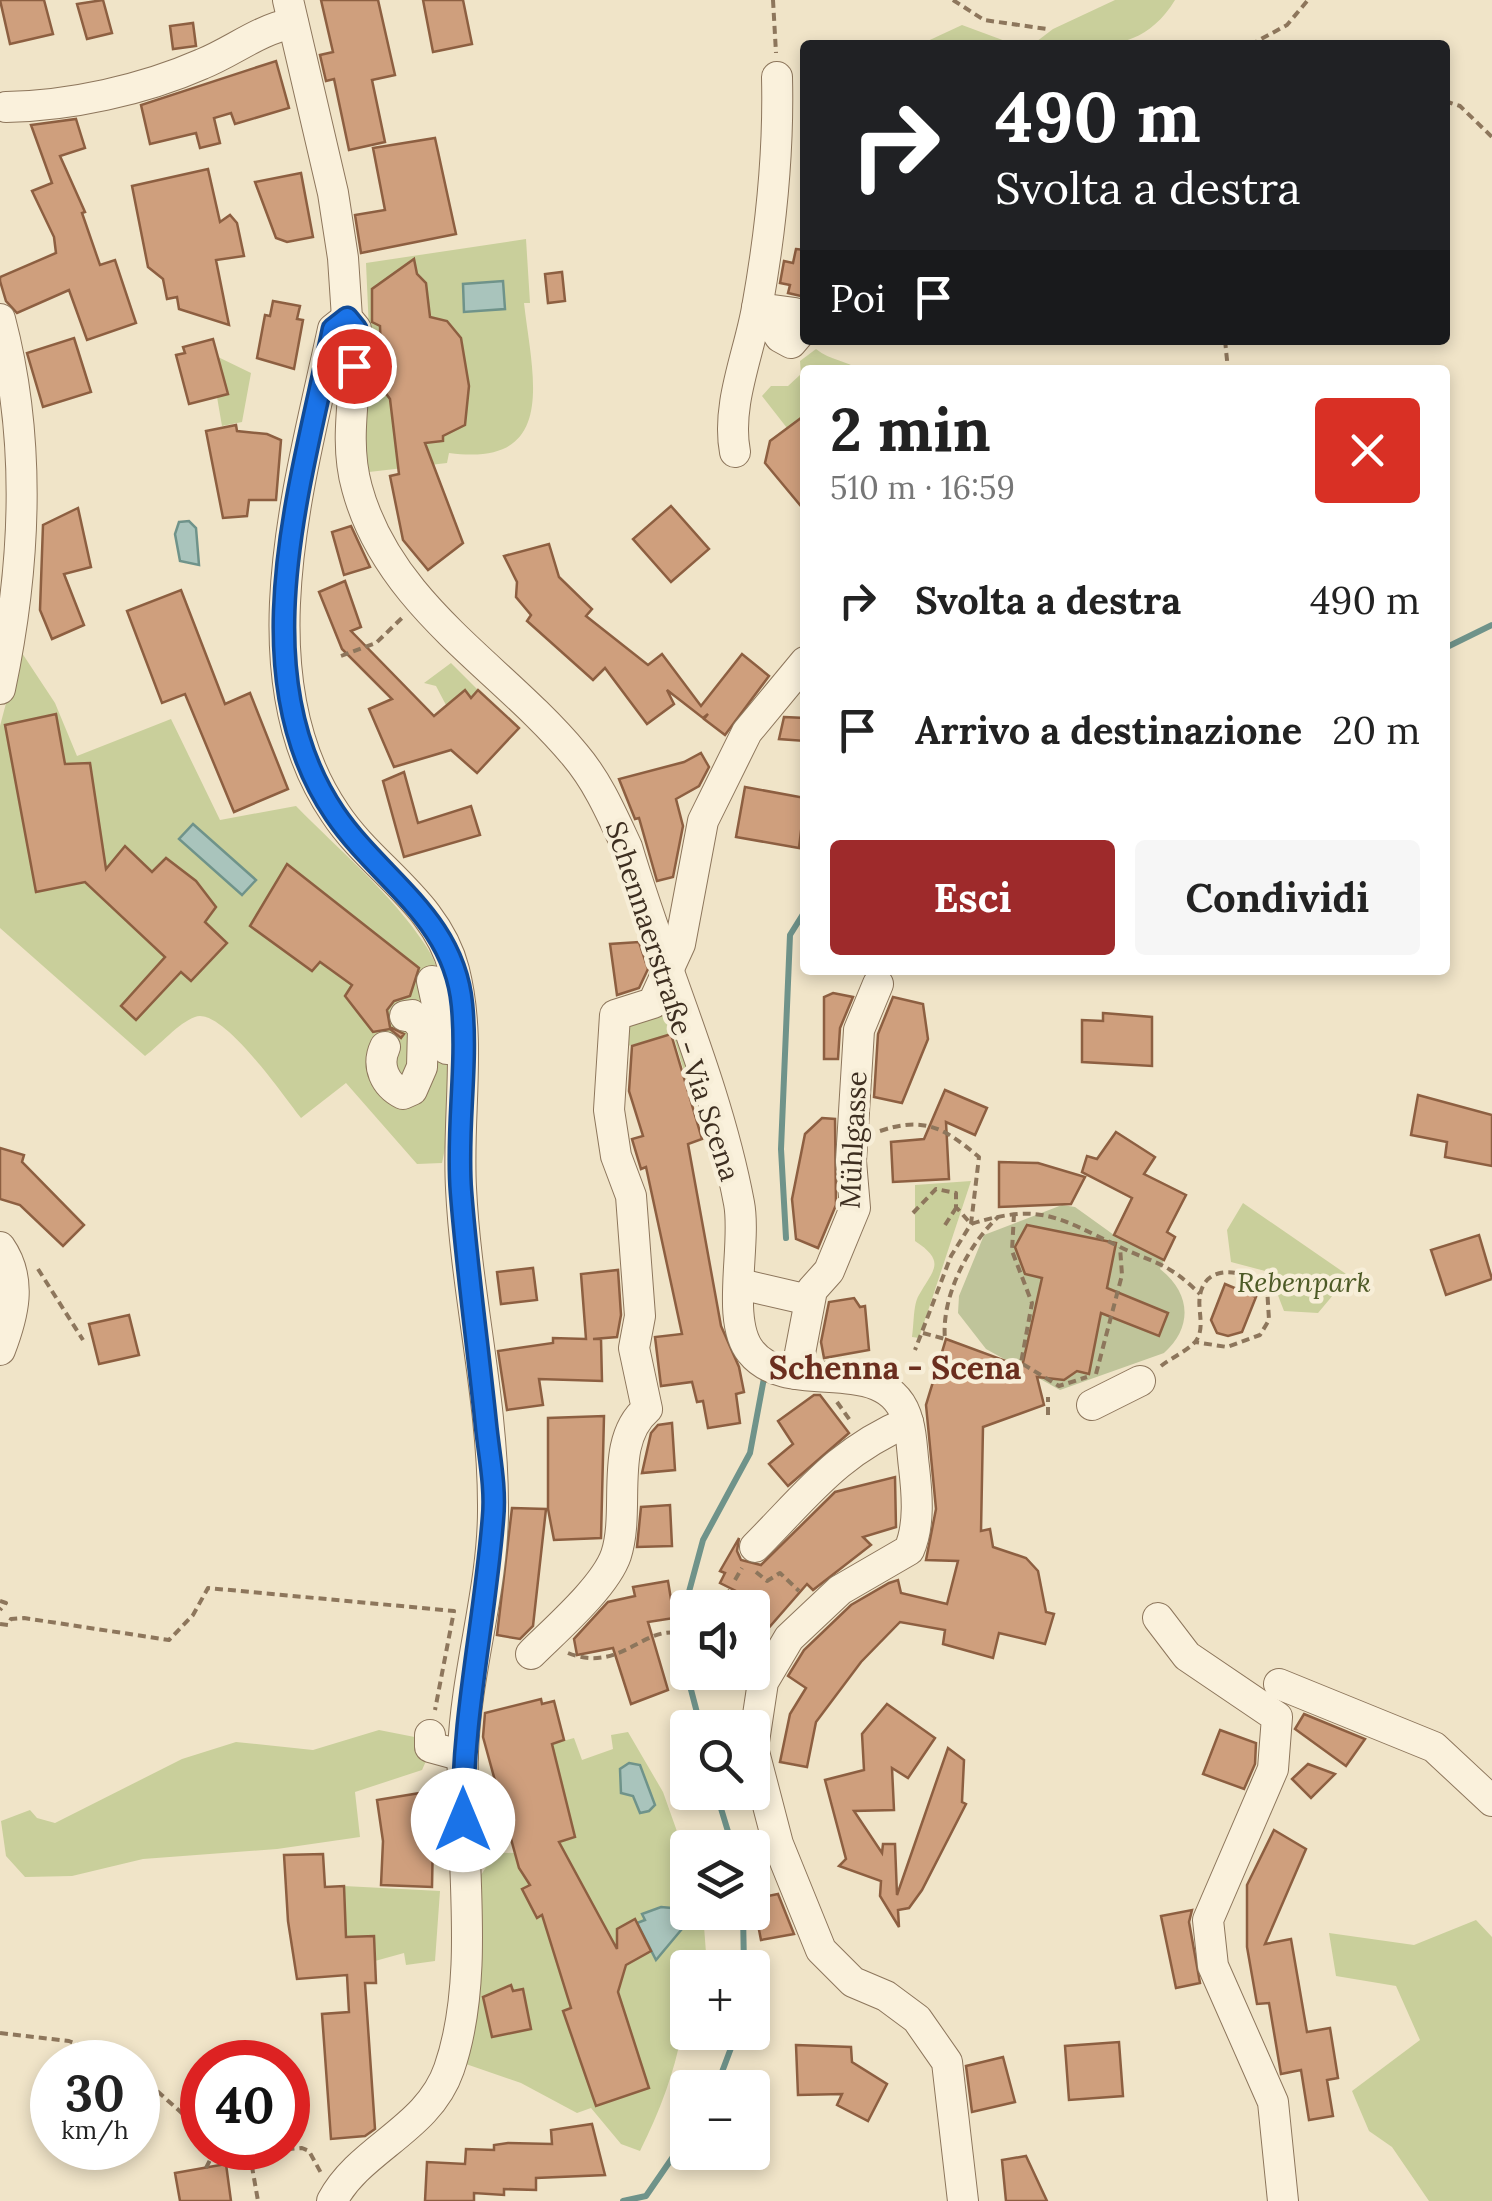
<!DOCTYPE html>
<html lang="it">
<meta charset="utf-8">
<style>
:root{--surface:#fff;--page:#f6f6f6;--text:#222;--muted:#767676;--accent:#9e2a2b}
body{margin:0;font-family:Lora,serif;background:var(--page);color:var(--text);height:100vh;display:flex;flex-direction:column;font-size:38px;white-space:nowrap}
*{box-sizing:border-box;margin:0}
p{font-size:32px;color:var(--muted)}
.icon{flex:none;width:55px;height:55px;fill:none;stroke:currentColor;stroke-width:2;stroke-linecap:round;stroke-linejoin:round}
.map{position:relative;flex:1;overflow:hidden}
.sheet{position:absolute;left:800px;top:365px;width:650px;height:610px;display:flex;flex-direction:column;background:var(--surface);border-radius:10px;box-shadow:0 5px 15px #0003}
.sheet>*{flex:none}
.top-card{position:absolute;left:800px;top:40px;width:650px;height:305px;border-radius:10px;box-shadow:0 5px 15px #0003;background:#202124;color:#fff;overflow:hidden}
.controls{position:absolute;left:670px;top:1590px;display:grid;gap:20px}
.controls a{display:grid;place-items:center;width:100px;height:100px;border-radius:10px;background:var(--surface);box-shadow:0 5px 15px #0003;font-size:50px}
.speed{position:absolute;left:30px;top:2040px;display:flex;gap:20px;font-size:50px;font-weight:700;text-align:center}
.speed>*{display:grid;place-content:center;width:130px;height:130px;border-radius:50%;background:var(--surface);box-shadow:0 5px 15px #0003;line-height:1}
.speed small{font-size:25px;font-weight:400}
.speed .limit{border:15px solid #d22;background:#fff;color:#111}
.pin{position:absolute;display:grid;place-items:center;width:85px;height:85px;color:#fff;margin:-42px;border:5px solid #fff;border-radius:50%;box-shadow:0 2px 10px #0007}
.me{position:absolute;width:110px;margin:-55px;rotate:0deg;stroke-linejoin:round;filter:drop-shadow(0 0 8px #0008)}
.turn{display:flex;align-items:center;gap:35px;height:210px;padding:0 30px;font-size:45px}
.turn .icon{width:130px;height:130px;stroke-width:2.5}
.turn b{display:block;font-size:70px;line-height:85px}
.then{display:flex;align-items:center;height:95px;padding:0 30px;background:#0003;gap:20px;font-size:38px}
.round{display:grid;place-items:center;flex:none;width:105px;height:105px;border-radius:10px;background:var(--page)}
.headline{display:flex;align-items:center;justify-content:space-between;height:170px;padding:0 30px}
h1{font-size:60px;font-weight:700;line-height:75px}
.button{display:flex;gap:20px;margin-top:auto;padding:20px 30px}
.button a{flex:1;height:115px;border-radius:10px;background:var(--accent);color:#fff;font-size:40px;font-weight:700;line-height:115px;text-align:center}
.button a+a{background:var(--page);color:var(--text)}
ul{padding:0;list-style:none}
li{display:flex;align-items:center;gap:30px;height:130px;padding:0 30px}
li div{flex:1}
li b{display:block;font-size:38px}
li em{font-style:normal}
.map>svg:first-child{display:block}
.green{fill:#c9cf9b}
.cemetery{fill:#bfc49a}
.water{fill:#a9c4bc;stroke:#6f938a;stroke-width:2.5}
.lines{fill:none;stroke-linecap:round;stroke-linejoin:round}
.stream{stroke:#6f938a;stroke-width:6}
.building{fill:#cf9f7d;stroke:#8d5f41;stroke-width:2.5}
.minor-casing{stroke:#8d765c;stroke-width:32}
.path{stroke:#8d765c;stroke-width:4;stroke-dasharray:8 5;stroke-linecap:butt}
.minor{stroke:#faf1dc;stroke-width:30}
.route-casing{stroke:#114b97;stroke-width:25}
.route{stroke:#1a73e8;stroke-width:18}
.labels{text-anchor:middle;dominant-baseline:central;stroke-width:9;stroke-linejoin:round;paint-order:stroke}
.street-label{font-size:28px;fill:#3d2e20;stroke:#f7eed8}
.park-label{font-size:28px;font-style:italic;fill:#4d5a26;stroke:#f7eed8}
.quarter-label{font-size:32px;font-weight:bold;fill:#6b2e1e;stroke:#f7eed8}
</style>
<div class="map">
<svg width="1492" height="2201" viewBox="0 0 1492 2201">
<rect width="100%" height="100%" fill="#f0e4c8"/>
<g class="green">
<path d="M1115 0H1175C1140 57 1091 45 1032 45L1053 29Z"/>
<polygon points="962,25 1016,45 919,45"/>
<path d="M526 239 530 303H524C532 375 560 468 449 453L447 463 369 472 361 417 370 353 366 263Z"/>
<path d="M816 349C831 361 846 360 860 370H805V415L787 428 762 396 771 386H788L801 374 800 361Z"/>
<polygon points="218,357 251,373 242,422 222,426 217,397 228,393"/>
<path d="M20 650 55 703 77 756 171 719 220 820 296 806C340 851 391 893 426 946 459 996 455 1107 442 1163L417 1164 346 1083 301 1118C284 1097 222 1006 195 1017 178 1023 160 1045 145 1056L0 928V726Z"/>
<polygon points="451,663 478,690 471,698 464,691 446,705 436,686 424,683"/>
<polygon points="669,1005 695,1083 688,1085 673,1034 616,1049 619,1019"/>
<path d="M971 1181 919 1338 912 1337C914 1326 913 1304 919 1295 933 1270 947 1262 915 1241V1185Z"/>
<polygon points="1243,1203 1349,1276 1318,1313 1284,1311 1269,1272 1231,1262 1227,1230"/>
<polygon points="379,1730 435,1741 422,1770 355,1792 360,1837 277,1849 143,1859 72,1876 25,1877 6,1856 1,1821 30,1810 37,1818 55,1823 182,1759 236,1742 313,1750"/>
<path d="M628 1732 663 1792 679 1837H690L688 1912 703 1913 706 1953 702 1967 688 1968C687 2036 670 2091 640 2151L621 2144 591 2108 577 2113 521 2083 463 2063 477 1981 481 1875 492 1858 475 1852 515 1853 575 1838 552 1744 574 1738 582 1760 613 1749 611 1735Z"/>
<polygon points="344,1886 440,1891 435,1961 406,1965 404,1953 375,1961 374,1936 346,1937"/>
<polygon points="1476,1920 1492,1937 1492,2201 1429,2201 1392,2147 1369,2131 1352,2091 1420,2040 1396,1986 1336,1976 1329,1933 1414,1945"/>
</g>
<path class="cemetery" d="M1062 1205 1075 1207 1114 1235 1164 1260 1160 1269C1191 1293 1193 1327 1164 1353L1060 1390 986 1349 958 1313 959 1296 984 1235Z"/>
<g class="water">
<polygon points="503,281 505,309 464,312 463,284"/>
<polygon points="179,522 189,521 196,528 199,565 180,561 175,534"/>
<polygon points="193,824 256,880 242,895 179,839"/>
<polygon points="629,1763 640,1765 655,1805 649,1811 640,1813 633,1796 621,1793 620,1769"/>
<polygon points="661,1907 683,1909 692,1917 656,1960 637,1923 645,1920 642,1914"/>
</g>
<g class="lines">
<g class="stream">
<polyline points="1445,648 1492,625"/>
<polyline points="786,1238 781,1149 790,935 805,911"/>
<polyline points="701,1728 677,1636 703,1540 750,1453 764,1378"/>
<polyline points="716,1792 733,1848"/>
<polyline points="743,1912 744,1968"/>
<polyline points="716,2088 737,2032"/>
<polyline points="623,2201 646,2196 688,2135"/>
</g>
</g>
<g class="building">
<polygon points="0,0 44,0 53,34 10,44"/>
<polygon points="103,0 112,33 87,39 77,4"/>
<polygon points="321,0 378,0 395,75 372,80 385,142 349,150 334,79 326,81 320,55 333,52"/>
<polygon points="423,0 463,0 472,44 433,52"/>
<polygon points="193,23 196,46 173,49 170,26"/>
<polygon points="276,61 289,108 235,124 231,113 214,118 220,143 200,148 196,133 150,144 141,105"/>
<polygon points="76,119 85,148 60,156 85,212 82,213 100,265 115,260 136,323 87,340 69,290 17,313 6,301 0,281 0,277 56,253 54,237 32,191 52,183 31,125"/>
<polygon points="435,138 456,234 361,253 355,215 385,210 373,148"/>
<polygon points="208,169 220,222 230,215 237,223 244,256 216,260 229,325 179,309 177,297 167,299 163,279 148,267 132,186"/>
<polygon points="301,173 313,237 287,242 276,238 255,182"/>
<polygon points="796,249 805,250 805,297 788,293 790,285 780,283 784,261 793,263"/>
<polygon points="414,259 417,274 426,283 430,317 447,321 461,338 469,386 465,425 443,436 443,441 425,443 463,543 428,570 403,540 390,476 399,474 390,399 382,388 380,326 372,322 372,289"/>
<polygon points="562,272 565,301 548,303 545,274"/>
<polygon points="273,301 300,306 297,319 303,320 294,369 257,358 265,315 270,316"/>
<polygon points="74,338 91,392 43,407 27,353"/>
<polygon points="213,339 228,394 189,404 176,355 185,353 183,347"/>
<polygon points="805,415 805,511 765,463 770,441"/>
<polygon points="236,425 237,431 267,434 281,440 276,500 249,500 247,516 223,518 206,431"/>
<polygon points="671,506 709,549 671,582 633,539"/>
<polygon points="78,508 91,567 64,574 84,625 52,639 40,610 43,525"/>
<polygon points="351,526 370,567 344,575 332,532"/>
<polygon points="549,544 559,577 592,609 586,616 648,665 662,654 701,706 742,654 769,676 725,735 704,719 708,714 703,718 667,690 674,704 647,724 605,668 593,680 527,621 531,615 516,597 517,582 504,556"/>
<polygon points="345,581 361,627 351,631 434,716 465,690 471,698 478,690 519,728 477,773 451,750 394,767 369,709 392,699 342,649 319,592"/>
<polygon points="181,590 225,704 250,693 288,789 234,812 185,694 162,703 127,611"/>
<polygon points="56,714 65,764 90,763 106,869 125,846 152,872 166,858 196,881 216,907 205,922 227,943 191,981 181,972 136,1020 121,1006 165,957 85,882 36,892 5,725"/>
<polygon points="784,717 805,718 805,741 779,739"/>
<polygon points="701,753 709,767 699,786 676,799 683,826 673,877 657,881 639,818 635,819 619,779 684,762"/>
<polygon points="404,772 418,823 471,806 480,835 404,857 383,781"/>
<polygon points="745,787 805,798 799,848 736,837"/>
<polygon points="287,864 419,968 410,996 394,1001 387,1010 390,1027 404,1034 401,1038 390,1029 373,1032 345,996 352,985 320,962 312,971 250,926"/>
<polygon points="639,942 648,969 639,988 617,995 610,944"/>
<polygon points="833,993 853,997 840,1028 838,1059 824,1059 824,997"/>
<polygon points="893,997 923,1004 928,1039 902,1103 874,1097 878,1034"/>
<polygon points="1103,1013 1152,1017 1152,1066 1082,1062 1082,1020 1103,1021"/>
<polygon points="671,1034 702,1139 688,1144 721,1326 739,1367 744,1392 736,1394 740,1423 708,1428 703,1401 697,1402 692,1382 661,1386 655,1337 682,1334 646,1167 641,1169 632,1139 643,1136 629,1091 632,1046"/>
<polygon points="945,1090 987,1108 975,1135 946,1122 949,1179 893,1182 891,1142 924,1139"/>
<polygon points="1418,1095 1492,1115 1492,1166 1445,1157 1447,1142 1411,1135"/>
<polygon points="822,1118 835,1119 836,1205 818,1248 796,1239 792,1199 805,1134"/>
<polygon points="1116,1132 1155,1157 1144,1174 1186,1195 1167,1232 1175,1237 1164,1260 1114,1235 1132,1198 1082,1172 1087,1156 1097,1159"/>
<polygon points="0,1148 24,1155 22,1162 84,1225 63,1246 20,1205 0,1199"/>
<polygon points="999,1162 1038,1163 1085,1177 1071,1204 999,1207"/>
<polygon points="1027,1225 1116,1243 1107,1288 1168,1313 1159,1336 1101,1313 1089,1374 1077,1371 1064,1380 1037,1377 1044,1405 983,1427 981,1531 990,1529 993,1547 1026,1558 1038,1571 1046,1612 1054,1614 1045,1644 999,1633 993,1658 943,1644 945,1630 900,1622 861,1662 816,1722 807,1767 780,1762 790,1714 806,1688 788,1676 804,1650 851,1605 889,1583 898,1580 901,1593 947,1604 958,1561 926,1560 936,1509 926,1405 946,1339 1022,1367 1042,1278 1025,1274 1015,1247"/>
<polygon points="1479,1235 1492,1279 1446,1295 1431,1250"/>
<polygon points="533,1268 537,1300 501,1304 497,1272"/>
<polygon points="618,1270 621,1315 617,1337 593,1339 601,1339 602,1381 539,1379 543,1405 507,1410 498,1351 553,1343 553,1338 586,1339 581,1274"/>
<polygon points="1225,1284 1256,1297 1242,1332 1228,1336 1217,1333 1211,1320"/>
<polygon points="854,1298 860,1307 865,1306 869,1350 824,1358 821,1342 829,1302"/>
<polygon points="129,1315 139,1355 99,1364 89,1324"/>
<polygon points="814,1395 820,1395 849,1433 788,1486 769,1464 793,1444 778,1421"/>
<polygon points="604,1416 601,1538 554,1540 548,1509 548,1418"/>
<polygon points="672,1423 675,1470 642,1473 651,1433 658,1425"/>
<polygon points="895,1477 896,1527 863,1537 871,1545 813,1590 807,1584 752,1647 752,1608 729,1608 738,1592 720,1583 725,1573 720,1571 739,1538 737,1551 741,1560 761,1565 835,1492"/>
<polygon points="670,1505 672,1546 637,1547 641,1507"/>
<polygon points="512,1508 546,1509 533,1626 520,1639 497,1635"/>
<polygon points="668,1581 674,1618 648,1622 668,1690 631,1704 613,1648 577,1655 574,1639 608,1602 635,1596 633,1587"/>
<polygon points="541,1699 542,1704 554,1701 564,1740 552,1744 575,1837 559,1842 617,1949 617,1929 635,1919 651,1951 626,1965 618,1992 649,2088 596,2106 563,2011 571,2008 542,1915 537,1918 522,1889 530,1885 519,1868 483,1737 485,1713"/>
<polygon points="887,1704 935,1738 908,1778 892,1768 894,1810 854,1811 882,1853 883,1844 895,1844 897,1895 948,1748 964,1760 962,1802 966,1804 922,1890 909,1908 898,1910 899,1927 880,1896 881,1881 839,1866 846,1859 825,1780 864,1770 862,1734"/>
<polygon points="1304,1714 1365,1739 1346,1766 1295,1729"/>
<polygon points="1220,1730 1256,1743 1255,1764 1244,1789 1203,1774"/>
<polygon points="1308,1764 1335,1774 1311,1798 1292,1779"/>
<polygon points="426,1792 433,1837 432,1887 381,1885 383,1841 377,1800"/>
<polygon points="1274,1830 1306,1849 1265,1944 1291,1939 1307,2032 1330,2028 1338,2078 1327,2080 1333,2116 1309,2120 1301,2070 1281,2074 1269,2003 1257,2004 1247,1947 1247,1885"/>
<polygon points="323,1854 325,1887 344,1886 346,1937 374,1936 376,1983 365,1983 375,2129 365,2136 331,2139 322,2014 349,2012 347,1975 297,1979 288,1921 284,1855"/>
<polygon points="778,1894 794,1934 761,1940 753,1899"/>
<polygon points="1192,1910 1189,1922 1200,1983 1176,1988 1161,1916"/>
<polygon points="511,1985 513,1991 523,1989 531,2029 492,2037 483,1997"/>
<polygon points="1119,2042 1123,2096 1069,2100 1065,2046"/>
<polygon points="796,2045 851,2047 852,2062 887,2084 868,2121 837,2105 842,2094 798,2095"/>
<polygon points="1003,2057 1015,2102 972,2112 966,2066"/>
<polygon points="592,2124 605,2175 536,2178 536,2190 504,2189 504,2195 474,2193 474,2201 425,2201 427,2162 465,2164 466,2149 494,2150 494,2145 508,2143 552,2144 551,2130"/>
<polygon points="1026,2156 1047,2201 1006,2201 1002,2160"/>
<polygon points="226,2164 231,2201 180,2201 175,2173"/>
</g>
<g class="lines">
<g class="minor-casing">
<g id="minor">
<path d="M288 0 333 193 343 258 347 318 356 329C359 382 342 435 357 488 389 606 501 666 575 755 598 782 612 815 627 847 662 966 716 1081 739 1203 747 1244 725 1321 751 1352 789 1400 890 1349 908 1422 912 1436 912 1452 914 1467 917 1493 920 1525 909 1550L840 1590 789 1638 763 1682 753 1748 778 1844 821 1950 853 1982 886 1996 917 2019 947 2062 963 2201"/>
<path d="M6 107C69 106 143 90 202 64 234 51 258 30 293 23"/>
<polyline points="757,308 795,313 803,329 791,343 780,337 772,325"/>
<path d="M0 319C32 441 26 566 0 689"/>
<path d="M735 452C726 405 749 354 757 308 771 230 779 157 777 77"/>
<polyline points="432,981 447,1049"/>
<path d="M385 1047C376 1066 385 1085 403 1094L412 1090 422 1067 423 1028 412 1015 405 1016"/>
<path d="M0 1247C23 1280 13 1316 0 1350"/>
<polyline points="740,1284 809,1300"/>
<polyline points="796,1374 812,1290 829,1271 855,1208 851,1161 859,1030 878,984"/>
<polyline points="1092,1405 1140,1381"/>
<path d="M755 1547C807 1495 837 1452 908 1422"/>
<polyline points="1158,1618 1187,1656 1277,1717 1273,1769 1208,1920 1213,1966 1273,2102 1283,2201"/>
<path d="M531 1654C555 1630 605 1587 616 1555 631 1509 608 1442 647 1409L634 1348 640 1316 631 1196 616 1156 609 1110 615 1015 653 1003 680 944 703 821 747 732 805 662"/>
<polyline points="1279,1684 1434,1747 1492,1801"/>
<polyline points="430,1735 430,1747 463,1756"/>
<path d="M332 2201C360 2148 428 2130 449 2069 482 1974 459 1852 463 1752 466 1669 494 1587 493 1505 493 1399 466 1293 461 1188 457 1115 472 1041 454 970 437 902 371 868 335 813 241 675 301 479 333 329L347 318"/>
</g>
</g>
<g class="path">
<polyline points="773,0 776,53"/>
<polyline points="953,0 984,20 1047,29"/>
<polyline points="1250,45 1287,25 1308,0"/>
<polyline points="1445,101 1460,106 1492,137"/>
<polyline points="1225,340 1228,370"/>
<polyline points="341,656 376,643 404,616"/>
<path d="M880 1131C925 1116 944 1128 979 1157L971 1224 951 1256 915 1350"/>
<path d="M913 1213 936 1189 956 1193V1207L971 1224C1041 1202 1059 1218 1120 1247 1158 1265 1167 1262 1200 1294"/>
<polyline points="1014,1214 1012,1251 1032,1303 1021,1363 1059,1386 1087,1377"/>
<polyline points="945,1225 956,1208"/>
<polyline points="38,1269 83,1340"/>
<path d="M923 1333 945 1339C941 1297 968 1245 998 1217"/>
<path d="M1161 1366C1171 1358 1187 1351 1195 1342 1206 1329 1197 1310 1200 1295 1207 1260 1249 1272 1267 1287L1269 1320 1260 1335 1227 1347 1195 1342"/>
<polyline points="1096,1374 1122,1275 1120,1247"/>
<polyline points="837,1402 852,1423"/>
<polyline points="1048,1415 1048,1397"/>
<polyline points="756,1572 767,1581 780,1573 799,1591"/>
<polyline points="735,1580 742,1568"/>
<polyline points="0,1601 6,1603 0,1610"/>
<polyline points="719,1608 731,1588"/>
<polyline points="0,1624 8,1625 11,1619 24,1618 169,1640 193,1615 208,1588 454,1611 435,1710"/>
<path d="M568 1653C624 1675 646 1618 688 1636"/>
<polyline points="752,1870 755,1870"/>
<polyline points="0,2033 69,2041 123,2062"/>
<polyline points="138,2074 202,2131"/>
<polyline points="219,2148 251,2161 258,2201"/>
<polyline points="235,2148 253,2152 302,2148 309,2151 321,2173"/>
<polyline points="206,2168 216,2148"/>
</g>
<use href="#minor" class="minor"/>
</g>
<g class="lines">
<g class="route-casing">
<path id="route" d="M354 366 356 329 347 318 333 329C302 482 239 673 335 814 380 880 454 918 462 1005 468 1067 456 1129 461 1192 467 1269 478 1347 486 1425 489 1455 496 1487 493 1518 485 1621 462 1716 463 1820"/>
</g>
<use href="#route" class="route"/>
</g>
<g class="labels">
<g class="street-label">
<text transform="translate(673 1001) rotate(72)">Schennaerstraße - Via Scena</text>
<text transform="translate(853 1140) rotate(-87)">Mühlgasse</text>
</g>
<g class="park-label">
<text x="1304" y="1282">Rebenpark</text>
</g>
<g class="quarter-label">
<text x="895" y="1367">Schenna - Scena</text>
</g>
</g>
</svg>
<div class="controls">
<a><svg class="icon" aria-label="sound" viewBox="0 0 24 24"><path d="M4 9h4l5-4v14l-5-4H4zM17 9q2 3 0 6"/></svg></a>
<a><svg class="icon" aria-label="search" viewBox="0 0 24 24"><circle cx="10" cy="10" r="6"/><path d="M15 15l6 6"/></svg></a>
<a><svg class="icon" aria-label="layers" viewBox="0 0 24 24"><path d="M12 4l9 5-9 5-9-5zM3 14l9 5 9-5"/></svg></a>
<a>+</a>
<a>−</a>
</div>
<div class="speed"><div>30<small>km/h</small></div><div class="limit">40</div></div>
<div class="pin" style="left:354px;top:366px;background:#d93025"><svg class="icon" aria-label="arrive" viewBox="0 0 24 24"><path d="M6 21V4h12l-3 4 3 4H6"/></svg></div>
<svg class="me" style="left:463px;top:1820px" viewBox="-20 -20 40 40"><circle r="19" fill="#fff"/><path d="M0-13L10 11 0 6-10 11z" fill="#1a73e8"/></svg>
<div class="top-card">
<div class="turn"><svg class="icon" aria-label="right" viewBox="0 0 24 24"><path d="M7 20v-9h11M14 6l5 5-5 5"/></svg><div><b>490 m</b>Svolta a destra</div></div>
<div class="then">Poi<svg class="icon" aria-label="arrive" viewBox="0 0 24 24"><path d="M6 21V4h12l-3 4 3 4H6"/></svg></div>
</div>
<section class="sheet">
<div class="headline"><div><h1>2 min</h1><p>510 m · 16:59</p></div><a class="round" style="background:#d93025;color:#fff"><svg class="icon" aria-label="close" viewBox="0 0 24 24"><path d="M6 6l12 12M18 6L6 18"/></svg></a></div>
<ul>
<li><svg class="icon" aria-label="right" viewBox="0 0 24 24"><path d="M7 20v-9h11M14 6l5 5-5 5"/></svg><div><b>Svolta a destra</b></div><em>490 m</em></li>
<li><svg class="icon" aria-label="arrive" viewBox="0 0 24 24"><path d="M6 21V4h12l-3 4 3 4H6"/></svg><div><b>Arrivo a destinazione</b></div><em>20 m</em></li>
</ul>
<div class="button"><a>Esci</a><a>Condividi</a></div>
</section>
</div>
